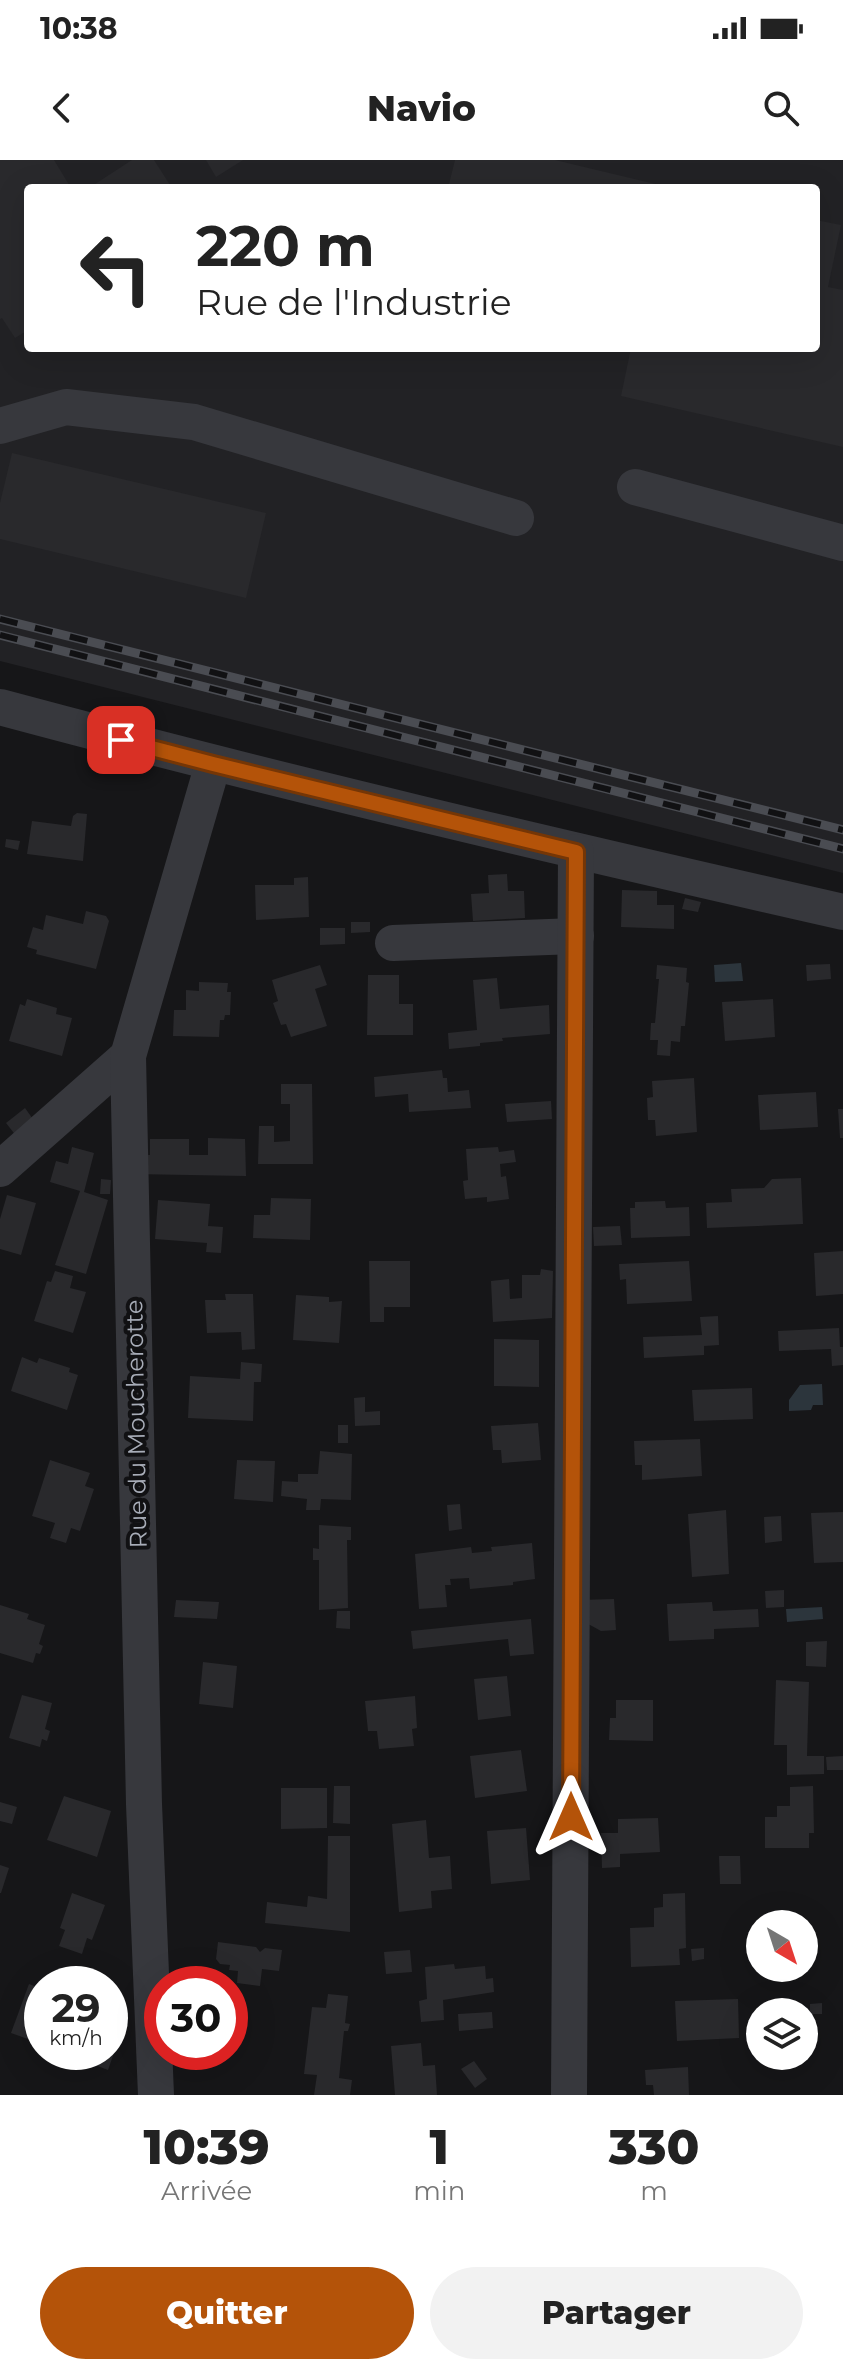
<!DOCTYPE html>
<html lang="fr">
<meta charset="utf-8">
<style>
:root{--surface:#fff;--page:#f2f2f2;--text:#222;--muted:#767676;--accent:#b45309}
body{margin:0;font-family:Montserrat,sans-serif;background:var(--page);color:var(--text);height:100vh;display:flex;flex-direction:column;font-size:30px;white-space:nowrap}
*{box-sizing:border-box;margin:0}
p{font-size:26px;color:var(--muted)}
.icon{flex:none;width:44px;height:44px;fill:none;stroke:currentColor;stroke-width:2;stroke-linecap:round;stroke-linejoin:round}
.map{position:relative;height:1935px;overflow:hidden}
.panel{display:flex;flex-direction:column;background:var(--surface);flex:1}
.panel>*{flex:none}
.hud{position:absolute;left:24px;top:24px;width:796px;height:168px;border-radius:8px;box-shadow:0 8px 32px #0002;background:#fff;color:var(--text);overflow:hidden}
.needle{width:52px;rotate:141deg}
.buttons{position:absolute;left:746px;top:1750px;display:grid;gap:16px}
.buttons a{display:grid;place-items:center;width:72px;height:72px;border-radius:50%;background:var(--surface);box-shadow:0 8px 32px #0002;font-size:40px}
.speed{position:absolute;left:24px;top:1806px;display:flex;gap:16px;font-size:40px;font-weight:700;text-align:center}
.speed>*{display:grid;place-content:center;width:104px;height:104px;border-radius:50%;background:var(--surface);box-shadow:0 8px 32px #0002;line-height:1}
.speed small{font-size:20px;font-weight:400}
.speed .limit{border:12px solid #d22;background:#fff;color:#111}
.pin{position:absolute;display:grid;place-items:center;width:68px;height:68px;color:#fff;margin:-34px;border-radius:16px;box-shadow:0 4px 12px #0006}
.me{position:absolute;width:88px;margin:-44px;rotate:0deg;stroke-linejoin:round;filter:drop-shadow(0 0 6px #0008)}
.turn{display:flex;align-items:center;gap:28px;height:168px;padding:0 40px;font-size:36px}
.turn .icon{width:104px;height:104px;stroke-width:2.5}
.turn b{display:block;font-size:56px;line-height:68px}
.eta{display:flex;justify-content:space-evenly;align-items:center;height:136px;text-align:center}
.eta b{font-size:48px;font-weight:800;line-height:56px}
.button{display:flex;gap:16px;margin-top:auto;padding:16px 40px}
.button a{flex:1;height:92px;border-radius:48px;background:var(--accent);color:#fff;font-size:32px;font-weight:800;line-height:92px;text-align:center}
.button a+a{background:var(--page);color:var(--text)}
.status{display:flex;justify-content:space-between;align-items:center;height:56px;padding:0 40px;background:var(--surface);direction:ltr}
.status svg{height:22px;fill:currentColor}
header{display:flex;justify-content:space-between;align-items:center;height:104px;padding:0 40px;background:var(--surface);font-size:36px;font-weight:800}
.map>svg:first-child{display:block}
.built{fill:#222225;fill-rule:evenodd}
.water{fill:#2c353c}
.building{fill:#29292c}
.lines{fill:none;stroke-linecap:round;stroke-linejoin:round}
.minor{stroke:#37383d;stroke-width:36}
.rail-casing{stroke:#4a4c52;stroke-width:9}
.rail{stroke:#111113;stroke-width:6;stroke-dasharray:18;stroke-linecap:butt}
.route-casing{stroke:#753606;stroke-width:20}
.route{stroke:#b45309;stroke-width:14}
.labels{text-anchor:middle;dominant-baseline:central;stroke-width:8;stroke-linejoin:round;paint-order:stroke}
.street-label{font-size:24px;fill:#a8adb8;stroke:#111113}
</style>
<div class="status"><b>10:38</b><svg viewBox="0 0 49 12"><path d="M0 12V9h3v3zM5 12V6h3v6zM10 12V3h3v9zM15 12V0h3v12zM26 1h20v11H26zM47 4h2v5h-2z"/></svg></div>
<header><svg class="icon" aria-label="back" viewBox="0 0 24 24"><path d="M15 5l-7 7 7 7"/></svg>Navio<svg class="icon" aria-label="search" viewBox="0 0 24 24"><circle cx="10" cy="10" r="6"/><path d="M15 15l6 6"/></svg></header>
<div class="map">
<svg width="843" height="1935" viewBox="0 0 843 1935">
<rect width="100%" height="100%" fill="#161618"/>
<path class="built" d="M0 0H843V713L0 501ZM28 28H816V188H28Z"/>
<g class="water">
<polygon points="741,803 743,821 715,822 714,805"/>
<polygon points="822,1224 823,1245 813,1245 811,1250 789,1251 789,1240 800,1225"/>
<polygon points="822,1447 823,1459 787,1462 786,1449"/>
</g>
<g class="building">
<polygon points="0,0 54,0 71,28 28,28 28,170 15,178 2,158 0,159"/>
<polygon points="132,0 154,0 172,28 89,28"/>
<polygon points="206,0 243,0 216,17"/>
<polygon points="455,0 555,0 672,28 448,28"/>
<polygon points="816,60 841,65 828,127 843,130 843,287 621,236 631,188 816,188"/>
<polygon points="12,293 266,353 246,438 0,379 0,343"/>
<polygon points="77,653 87,654 83,701 27,694 32,661 71,666 73,656"/>
<polygon points="6,679 20,681 18,690 5,687"/>
<polygon points="507,714 508,731 524,731 525,758 473,761 471,734 489,733 488,715"/>
<polygon points="308,717 309,757 256,760 255,725 294,725 294,718"/>
<polygon points="622,730 657,731 657,745 674,745 674,769 621,767"/>
<polygon points="685,738 701,742 698,752 682,749"/>
<polygon points="86,751 106,756 109,761 96,809 36,794 37,790 27,787 33,767 43,770 46,755 83,764"/>
<polygon points="351,762 370,762 370,772 351,773"/>
<polygon points="320,768 345,768 345,784 320,785"/>
<polygon points="830,804 831,819 807,821 806,805"/>
<polygon points="320,805 327,825 315,829 327,866 291,877 286,864 281,865 273,843 278,841 272,820"/>
<polygon points="657,805 687,808 686,822 689,823 685,866 681,866 680,882 671,881 670,896 657,895 658,880 650,880 651,863 655,863 659,819 656,819"/>
<polygon points="368,815 399,815 399,844 413,844 413,875 367,875"/>
<polygon points="497,818 500,849 549,845 550,874 502,878 503,881 480,883 480,886 449,889 448,873 477,870 473,820"/>
<polygon points="199,822 228,823 227,832 231,832 230,855 225,855 224,860 220,860 219,877 173,876 174,850 186,850 186,830 199,831"/>
<polygon points="27,839 57,848 56,854 72,858 62,896 9,881 20,844 25,846"/>
<polygon points="773,839 775,877 725,881 722,842"/>
<polygon points="442,910 443,918 447,918 448,932 469,930 471,948 409,952 408,934 375,937 374,917"/>
<polygon points="694,918 697,972 656,976 655,960 648,960 647,938 653,937 652,921"/>
<polygon points="281,924 312,924 313,1004 258,1004 259,966 274,966 274,982 290,981 290,944 281,944"/>
<polygon points="816,932 818,967 760,970 758,935"/>
<polygon points="551,941 552,959 507,962 505,944"/>
<polygon points="25,948 35,962 17,977 6,963"/>
<polygon points="838,949 843,949 843,978 840,978"/>
<polygon points="208,978 245,979 246,1016 133,1014 133,995 150,995 150,979 189,979 189,995 208,995"/>
<polygon points="72,987 94,993 84,1032 108,1040 86,1114 55,1105 80,1031 50,1022 56,1001 68,1004"/>
<polygon points="498,987 499,992 514,990 516,1002 500,1004 501,1017 506,1016 509,1039 487,1042 487,1037 465,1039 463,1021 468,1020 466,989"/>
<polygon points="801,1018 803,1064 707,1068 706,1043 732,1042 731,1029 764,1028 772,1019"/>
<polygon points="101,1019 111,1020 110,1034 100,1034"/>
<polygon points="7,1035 36,1043 21,1095 0,1089 0,1059"/>
<polygon points="271,1038 311,1039 310,1080 253,1078 254,1055 270,1055"/>
<polygon points="158,1040 210,1044 208,1066 223,1067 221,1093 206,1092 207,1083 155,1079"/>
<polygon points="665,1041 666,1048 689,1047 690,1076 631,1078 630,1048 635,1048 635,1042"/>
<polygon points="620,1066 622,1085 594,1086 593,1067"/>
<polygon points="843,1091 843,1134 816,1136 814,1093"/>
<polygon points="369,1101 410,1101 410,1147 384,1147 384,1162 370,1162"/>
<polygon points="689,1101 692,1141 627,1144 626,1119 620,1120 619,1104"/>
<polygon points="541,1109 553,1111 552,1158 493,1162 491,1121 509,1119 510,1139 522,1138 522,1115 540,1115"/>
<polygon points="55,1111 73,1116 70,1128 86,1132 73,1173 34,1161 47,1121 51,1122"/>
<polygon points="225,1134 253,1134 255,1189 242,1190 241,1172 207,1173 205,1140 226,1140"/>
<polygon points="296,1135 329,1137 329,1142 342,1141 339,1183 293,1180"/>
<polygon points="718,1156 719,1185 704,1186 704,1195 644,1198 643,1177 702,1175 700,1157"/>
<polygon points="839,1168 840,1187 843,1187 843,1205 832,1206 831,1189 779,1191 778,1171"/>
<polygon points="494,1179 539,1180 539,1227 494,1226"/>
<polygon points="22,1197 37,1203 39,1198 70,1208 69,1212 78,1215 67,1250 11,1231"/>
<polygon points="241,1202 262,1204 261,1222 254,1222 253,1261 188,1258 190,1216 240,1219"/>
<polygon points="752,1228 753,1259 694,1261 692,1230"/>
<polygon points="365,1237 365,1252 380,1251 380,1265 355,1266 354,1238"/>
<polygon points="538,1263 541,1300 502,1303 501,1290 493,1290 491,1266"/>
<rect x="338" y="1265" width="10" height="18"/>
<polygon points="700,1279 702,1316 642,1320 642,1305 635,1305 634,1281"/>
<polygon points="320,1291 352,1294 351,1340 321,1339 320,1350 306,1350 307,1339 281,1336 282,1321 298,1322 298,1314 318,1314"/>
<polygon points="50,1300 90,1313 85,1326 94,1329 80,1371 71,1368 66,1383 50,1378 55,1363 32,1356"/>
<polygon points="237,1300 275,1301 273,1342 234,1339"/>
<polygon points="460,1344 462,1369 449,1371 447,1345"/>
<polygon points="726,1350 729,1414 692,1417 688,1354"/>
<polygon points="843,1352 843,1402 814,1403 811,1353"/>
<polygon points="781,1356 782,1381 765,1383 764,1357"/>
<polygon points="319,1365 351,1367 351,1380 347,1380 348,1448 319,1450 319,1400 313,1400 313,1388 319,1389"/>
<polygon points="532,1383 535,1419 513,1422 513,1425 470,1429 469,1418 450,1419 451,1425 445,1425 447,1447 419,1449 415,1394 471,1387 472,1393 492,1391 491,1387"/>
<polygon points="784,1430 784,1447 766,1448 765,1431"/>
<polygon points="614,1439 616,1470 601,1471 581,1460 580,1440"/>
<polygon points="176,1440 219,1442 217,1459 174,1457"/>
<polygon points="712,1442 713,1451 758,1449 759,1467 714,1469 714,1479 669,1481 667,1444"/>
<polygon points="0,1445 29,1454 27,1459 45,1465 39,1484 43,1486 40,1494 36,1493 33,1503 0,1493"/>
<polygon points="337,1451 350,1451 350,1469 336,1468"/>
<polygon points="531,1459 534,1494 510,1496 508,1479 413,1489 411,1471"/>
<polygon points="827,1481 826,1507 806,1506 806,1482"/>
<polygon points="203,1502 237,1506 233,1548 199,1544"/>
<polygon points="507,1516 511,1556 478,1560 474,1519"/>
<polygon points="776,1520 809,1522 807,1596 824,1596 824,1614 787,1615 787,1585 774,1585"/>
<polygon points="22,1535 52,1543 45,1569 50,1571 47,1581 42,1579 40,1587 9,1578"/>
<polygon points="415,1536 417,1568 412,1569 414,1586 379,1589 377,1571 368,1571 365,1541"/>
<polygon points="616,1540 653,1540 653,1581 609,1580 610,1558 616,1558"/>
<polygon points="521,1590 527,1631 475,1638 470,1596"/>
<polygon points="843,1596 843,1610 827,1610 826,1597"/>
<polygon points="334,1626 350,1626 350,1664 333,1663"/>
<polygon points="813,1626 814,1673 809,1673 809,1688 765,1688 765,1657 777,1657 777,1646 790,1646 790,1627"/>
<polygon points="281,1628 327,1628 327,1668 281,1669"/>
<polygon points="64,1636 111,1651 97,1697 47,1680"/>
<polygon points="0,1642 17,1647 12,1664 0,1661"/>
<polygon points="658,1658 660,1692 620,1694 620,1707 602,1708 601,1673 618,1673 618,1659"/>
<polygon points="426,1660 429,1698 450,1696 452,1729 431,1731 432,1748 399,1752 392,1664"/>
<polygon points="526,1668 530,1720 491,1724 487,1671"/>
<polygon points="328,1676 350,1676 350,1772 265,1763 267,1742 307,1747 308,1736 327,1739"/>
<polygon points="719,1696 740,1696 741,1724 720,1724"/>
<polygon points="0,1705 9,1708 1,1733 0,1733"/>
<polygon points="72,1733 105,1745 92,1780 87,1778 82,1794 59,1786 65,1770 60,1768"/>
<polygon points="685,1733 686,1788 679,1789 680,1805 631,1807 630,1768 654,1767 654,1748 663,1747 663,1734"/>
<polygon points="218,1782 256,1787 260,1792 265,1788 282,1790 279,1811 262,1809 260,1826 237,1823 238,1811 229,1810 230,1805 220,1804 216,1799"/>
<polygon points="704,1788 704,1799 692,1801 691,1789"/>
<polygon points="410,1790 412,1812 386,1814 384,1792"/>
<polygon points="454,1804 455,1809 485,1806 486,1819 493,1818 494,1832 443,1840 444,1860 421,1862 419,1841 427,1839 425,1807"/>
<polygon points="29,1824 42,1829 42,1884 11,1873"/>
<polygon points="328,1834 348,1836 345,1863 350,1864 348,1871 344,1871 339,1918 352,1920 350,1935 314,1935 317,1915 304,1914 312,1847 326,1848"/>
<polygon points="738,1839 739,1878 677,1881 675,1841"/>
<polygon points="822,1843 822,1854 810,1854 810,1844"/>
<polygon points="492,1852 493,1868 459,1871 458,1854"/>
<polygon points="110,1868 122,1873 117,1885 110,1883"/>
<polygon points="421,1883 423,1906 435,1905 437,1935 395,1935 391,1886"/>
<polygon points="110,1888 115,1890 108,1910 61,1892 110,1892"/>
<polygon points="474,1901 487,1919 475,1928 461,1909"/>
<polygon points="688,1907 689,1935 654,1935 653,1925 646,1925 645,1910"/>
</g>
<g class="lines">
<g class="minor">
<polyline points="0,266 66,247 194,262 516,358"/>
<polyline points="635,327 843,383"/>
<path d="M0 547C279 622 561 688 843 752"/>
<polyline points="393,783 576,776"/>
<polyline points="0,1009 128,896"/>
<polyline points="156,1935 144,1644 128,896 213,604"/>
<polyline points="569,1935 576,692"/>
</g>
<g class="rail-casing">
<g id="rail">
<polyline points="0,459 843,670"/>
<polyline points="0,475 843,689"/>
</g>
</g>
<use href="#rail" class="rail"/>
</g>
<g class="lines">
<g class="route-casing">
<polyline id="route" points="121,580 213,604 576,692 571,1657"/>
</g>
<use href="#route" class="route"/>
</g>
<g class="labels">
<g class="street-label">
<text transform="translate(136 1264) rotate(-91)">Rue du Moucherotte</text>
</g>
</g>
</svg>
<div class="buttons">
<a><svg class="needle" viewBox="-14 -14 28 28"><path d="M0-13l5 13h-10z" fill="#e53935"/><path d="M0 13l5-13h-10z" fill="#767676"/></svg></a>
<a><svg class="icon" aria-label="layers" viewBox="0 0 24 24"><path d="M12 4l9 5-9 5-9-5zM3 14l9 5 9-5"/></svg></a>
</div>
<div class="speed"><div>29<small>km/h</small></div><div class="limit">30</div></div>
<div class="pin" style="left:121px;top:580px;background:#d93025"><svg class="icon" aria-label="arrive" viewBox="0 0 24 24"><path d="M6 21V4h12l-3 4 3 4H6"/></svg></div>
<svg class="me" style="left:571px;top:1657px" viewBox="-20 -20 40 40"><path d="M0-17L14 15 0 8-14 15z" fill="#b45309" stroke="#fff" stroke-width="4"/></svg>
<div class="hud">
<div class="turn"><svg class="icon" aria-label="left" viewBox="0 0 24 24"><path d="M17 20v-9H6M10 6l-5 5 5 5"/></svg><div><b>220 m</b>Rue de l'Industrie</div></div>
</div>
</div>
<section class="panel">
<div class="eta">
<div><b>10:39</b><p>Arrivée</p></div>
<div><b>1</b><p>min</p></div>
<div><b>330</b><p>m</p></div>
</div>
<div class="button"><a>Quitter</a><a>Partager</a></div>
</section>
